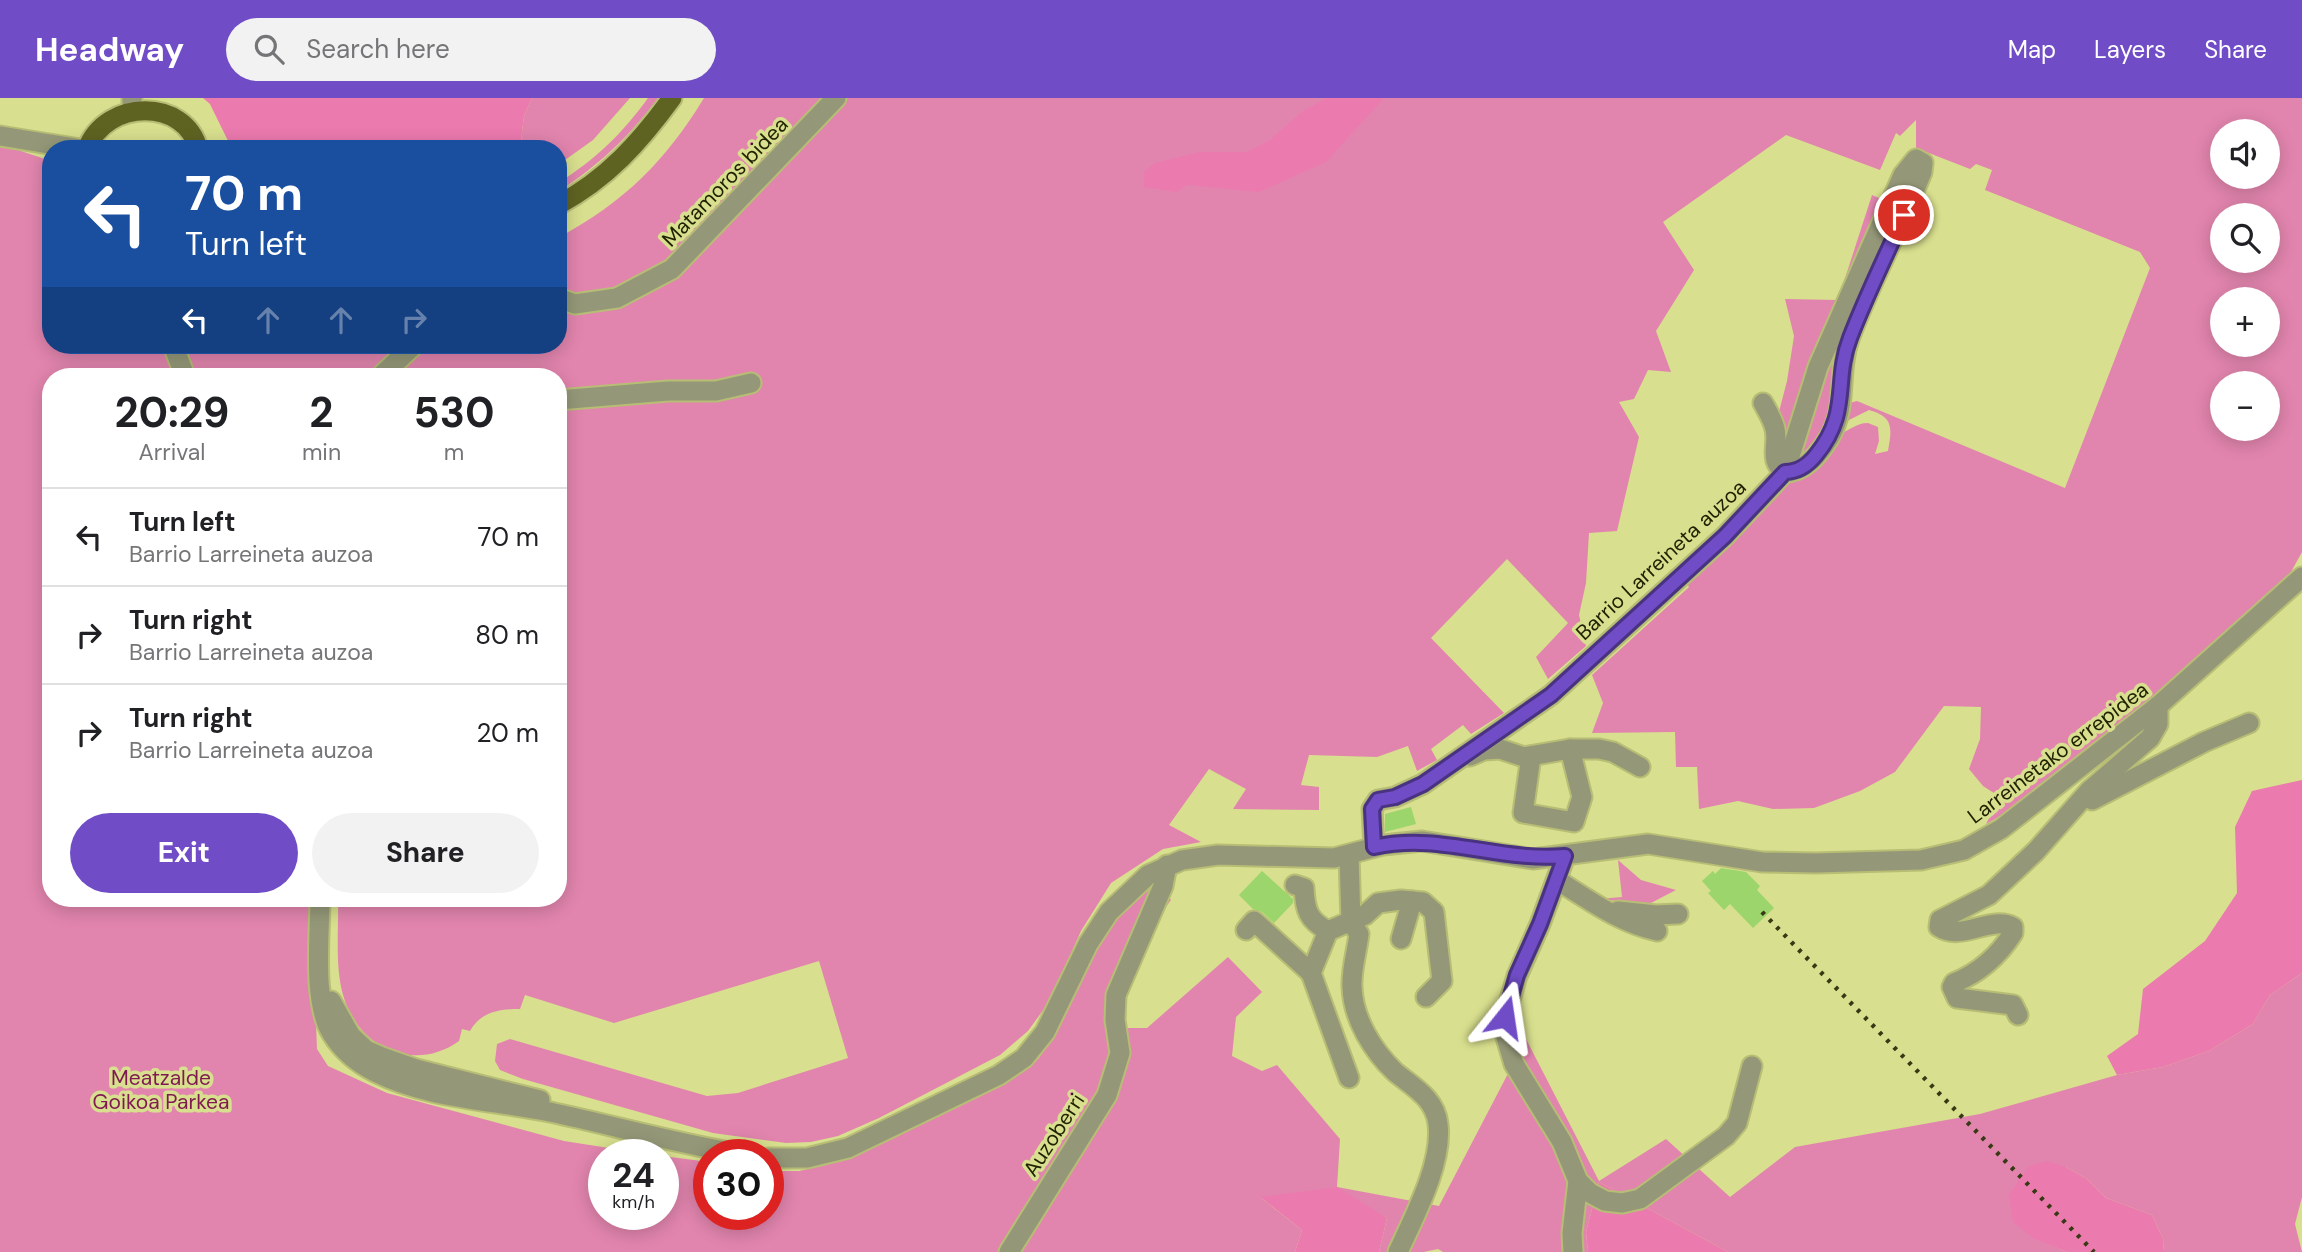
<!DOCTYPE html>
<meta charset="utf-8">
<style>
:root{--surface:#fff;--page:#f2f2f2;--text:#202124;--muted:#757577;--line:#e0e0e0;--accent:#704dc6}
body{margin:0;font-family:"DM Sans",sans-serif;background:var(--page);color:var(--text);height:100vh;display:flex;flex-direction:column;font-size:26px;white-space:nowrap}
*{box-sizing:border-box;margin:0}
p{font-size:23px;color:var(--muted)}
.icon{flex:none;width:38px;height:38px;fill:none;stroke:currentColor;stroke-width:2;stroke-linecap:round;stroke-linejoin:round}
.map{position:relative;flex:1;overflow:hidden}
.sheet{position:absolute;left:42px;top:270px;width:525px;height:539px;display:flex;flex-direction:column;background:var(--surface);border-radius:28px;box-shadow:0 4px 18px #0003}
.sheet>*{flex:none}
.guide{position:absolute;left:42px;top:42px;width:525px;height:214px;border-radius:28px;box-shadow:0 4px 18px #0003;background:#1a4fa0;color:#fff;overflow:hidden}
.buttons{position:absolute;left:2210px;top:21px;display:grid;gap:14px}
.buttons a{display:grid;place-items:center;width:70px;height:70px;border-radius:50%;background:var(--surface);box-shadow:0 4px 18px #0003;font-size:35px}
.speed{position:absolute;left:588px;top:1041px;display:flex;gap:14px;font-size:35px;font-weight:700;text-align:center}
.speed>*{display:grid;place-content:center;width:91px;height:91px;border-radius:50%;background:var(--surface);box-shadow:0 4px 18px #0003;line-height:1}
.speed small{font-size:18px;font-weight:400}
.speed .limit{border:10px solid #d22;background:#fff;color:#111}
.pin{position:absolute;display:grid;place-items:center;width:60px;height:60px;color:#fff;margin:-30px;border:4px solid #fff;border-radius:50%;box-shadow:0 2px 7px #0007}
.me{position:absolute;width:77px;margin:-38px;rotate:15deg;stroke-linejoin:round;filter:drop-shadow(0 0 5px #0008)}
.turn{display:flex;align-items:center;gap:24px;height:147px;padding:0 28px;font-size:32px}
.turn .icon{width:91px;height:91px;stroke-width:2.5}
.turn b{display:block;font-size:49px;line-height:60px}
.lanes{display:flex;align-items:center;height:66px;padding:0 28px;background:#0003;justify-content:center;gap:35px;direction:ltr}
.lanes .off{opacity:.35}
.eta{display:flex;justify-content:space-evenly;align-items:center;height:119px;text-align:center}
.eta b{font-size:42px;font-weight:700;line-height:49px}
.button{display:flex;gap:14px;margin-top:auto;padding:14px 28px}
.button a{flex:1;height:80px;border-radius:42px;background:var(--accent);color:#fff;font-size:28px;font-weight:700;line-height:80px;text-align:center}
.button a+a{background:var(--page);color:var(--text)}
ul{padding:0;list-style:none}
li{display:flex;align-items:center;gap:21px;height:98px;padding:0 28px;border-top:2px solid var(--line)}
li div{flex:1}
li b{display:block;font-size:26px}
li em{font-style:normal}
header{display:flex;align-items:center;gap:42px;box-sizing:border-box;height:98px;padding:0 35px;background:var(--accent);color:#fff}
header strong{font-size:33px}
nav{display:flex;gap:38px;margin-inline-start:auto;font-size:24px}
.search{width:490px;height:63px;background:var(--page);display:flex;align-items:center;gap:18px;box-sizing:border-box;padding:0 24px;border-radius:38px;color:var(--muted);font-size:26px}
.map>svg:first-child{display:block}
.green{fill:#e285ae;fill-rule:evenodd}
.forest{fill:#eb7aae}
.building{fill:#9bd56b}
.lines{fill:none;stroke-linecap:round;stroke-linejoin:round}
.minor-casing{stroke:#b7bd75;stroke-width:23}
.tertiary-casing{stroke:#b7bd75;stroke-width:23}
.primary-casing{stroke:#b7bd75;stroke-width:23}
.minor{stroke:#959878;stroke-width:19}
.tertiary{stroke:#959878;stroke-width:19}
.primary{stroke:#5f6321;stroke-width:19}
.rail{stroke:#363913;stroke-width:4.5;stroke-dasharray:3.5 7;stroke-linecap:butt}
.route-casing{stroke:#493281;stroke-width:18}
.route{stroke:#704dc6;stroke-width:12}
.labels{text-anchor:middle;dominant-baseline:central;stroke-width:7;stroke-linejoin:round;paint-order:stroke}
.street-label{font-size:21px;fill:#1f2101;stroke:#d8df8e}
.park-label{font-size:21px;fill:#7f1a51;stroke:#d8df8e}
</style>
<header>
<strong>Headway</strong>
<div class="search"><svg class="icon" aria-label="search" viewBox="0 0 24 24"><circle cx="10" cy="10" r="6"/><path d="M15 15l6 6"/></svg>Search here</div>
<nav><a>Map</a><a>Layers</a><a>Share</a></nav>
</header>
<div class="map">
<svg width="2302" height="1154" viewBox="0 0 2302 1154">
<rect width="100%" height="100%" fill="#d8df8e"/>
<g class="green">
<polygon points="532,0 630,0 593,42 558,67 558,51 520,51 524,18"/>
<path d="M648 0H658C629 39 599 67 558 94V85C595 62 623 35 648 0Z"/>
<path d="M704 0H2302V454L2284 487 2233 534 2035 699 1986 726 2000 699 1983 688 1969 671 1980 641 1981 609 1944 608 1895 674 1860 693 1814 710 1773 711 1738 703 1699 711 1697 669H1676L1675 634 1592 635 1603 605 1592 577 1689 489 1685 483C1714 454 1833 323 1868 325 1871 326 1875 328 1878 329L1879 343 1875 356 1888 353C1892 330 1894 319 1869 312L1843 325 1846 306 1857 303 2065 390 2150 170 2140 154 1985 92 1992 72 1976 66 1970 71 1916 50V22L1900 38 1896 35 1880 72 1786 37 1663 124 1694 172 1656 233 1671 274 1648 272 1634 301 1619 304 1639 339 1617 433 1589 435 1586 485 1579 517 1586 548 1548 581 1536 559 1568 525 1507 461 1431 540 1504 615 1471 636 1463 627 1431 651 1437 662 1417 673 1408 648 1377 659 1309 657 1301 687 1319 689V712L1233 711 1246 691 1209 671 1169 727 1201 744 1163 751 1111 785 1081 833 1049 904 1028 933 1000 957 879 1020 838 1038 811 1044 786 1045 713 1035 523 981 500 972 495 963 497 946 510 941 707 998 738 995 848 960 819 863 614 925 525 897 520 911C500 911 480 914 470 933L462 931 459 943C416 974 362 952 345 903 334 872 339 833 338 800H558V278H51V800H311L317 951 328 968 387 995 564 1043 654 1057H604V1116H663V1058L709 1064V1116H768V1073H799L842 1063 987 994 1026 971 1039 960 1055 936 1103 836 1122 814 1156 786 1171 802 1151 829 1123 905 1125 930H1147L1228 859 1262 894 1236 919 1232 958 1262 973 1277 967 1340 1041 1337 1089 1439 1108 1526 941 1599 1083 1666 1041 1730 1099 1795 1049 1980 1016 2117 977 2163 969 2209 953 2253 926 2270 897 2302 875V1099L2295 1126 2302 1154H2164L2163 1141 2152 1117 2106 1100 2087 1081 2066 1069 2033 1139 2067 1154H1728L1599 1084 1586 1134 1588 1154H1443L1438 1151 1424 1154H1379L1387 1120 1361 1106 1261 1100 1302 1132 1295 1154H0V46L51 63V247H558V140C625 103 664 65 704 0ZM2222 33H2268V79H2222ZM2222 117H2268V163H2222ZM2222 201H2268V247H2222ZM2222 285H2268V331H2222Z"/>
<polygon points="1872,97 1888,104 1790,337 1782,347 1769,352 1787,283 1794,238 1785,201 1838,202"/>
<polygon points="1873,158 1829,327 1796,367 1802,330"/>
<polygon points="1618,762 1641,782 1676,792 1649,806 1598,801 1622,799"/>
</g>
<g class="forest">
<polygon points="203,0 532,0 524,18 520,51 232,51 210,6"/>
<polygon points="1327,0 1384,0 1326,64 1259,94 1187,87 1177,94 1144,89 1144,74 1155,65 1200,54 1247,54 1270,42 1303,13"/>
<polygon points="2302,682 2302,875 2270,897 2253,926 2209,953 2163,969 2117,977 2107,958 2138,936 2143,891 2205,843 2237,795 2235,729 2252,693"/>
<polygon points="2047,1063 2066,1069 2087,1081 2106,1100 2152,1117 2163,1141 2164,1154 2067,1154 2033,1140 2013,1124 2009,1097 2029,1068"/>
<polygon points="1599,1084 1728,1154 1588,1154 1586,1134"/>
<polygon points="1337,1089 1387,1120 1379,1154 1295,1154 1302,1132 1260,1099"/>
</g>
<g class="building">
<polygon points="1411,709 1416,726 1385,734 1385,716"/>
<polygon points="1721,770 1746,774 1760,788 1757,792 1774,810 1753,830 1730,806 1724,812 1708,795 1711,793 1702,783 1713,773 1715,776"/>
<polygon points="1262,773 1293,801 1293,805 1274,825 1262,814 1253,811 1239,797"/>
</g>
<g class="lines">
<g class="minor-casing">
<g id="minor">
<polyline points="132,0 132,4"/>
<polyline points="558,200 575,206 617,200 672,171 836,0"/>
<polyline points="381,278 414,247"/>
<polyline points="558,302 668,293 716,293 751,285"/>
<path d="M1763 305C1768 314 1773 322 1775 331 1779 347 1768 363 1785 374"/>
<polyline points="1470,658 1484,652 1500,651 1524,659 1570,651 1599,651 1613,654 1640,669"/>
<polyline points="1531,658 1523,715 1574,724 1582,699 1570,651"/>
<polyline points="2092,702 2204,644 2249,625"/>
<path d="M1374 749 1372 711 1378 702 1395 699 1423 686 1551 597 1725 438 1785 374 1818 269 1903 77 1916 61 1923 65 1922 74C1900 130 1870 184 1849 241 1837 273 1848 309 1829 340 1819 356 1805 374 1785 374"/>
<path d="M1349 757 1351 824 1359 836C1357 853 1351 872 1352 889 1353 921 1373 953 1395 974 1413 989 1435 1000 1438 1026 1443 1065 1414 1119 1398 1154"/>
<polyline points="1565,758 1540,826 1517,878 1505,919 1505,936 1514,966 1562,1044 1578,1083 1590,1095 1605,1103 1622,1105 1640,1101 1726,1038 1737,1025 1752,968"/>
<path d="M1557 782C1589 802 1620 825 1657 833"/>
<path d="M1295 787 1304 790C1305 812 1308 822 1328 833"/>
<polyline points="1618,813 1656,817 1678,816"/>
<polyline points="1246,832 1254,823 1311,875"/>
<polyline points="1401,841 1412,803"/>
<path d="M2018 917 2013 907 1957 900 1952 889 1954 885C1979 875 1999 857 2013 835V829C1991 817 1961 844 1939 829L1940 822 1989 797 2036 753 2089 693 2150 640 2158 626V608"/>
<polyline points="1349,980 1311,875 1328,833 1365,817 1378,805 1401,802 1423,804 1434,814 1442,883 1426,899"/>
<polyline points="1009,1154 1107,997 1120,955 1115,922 1116,897 1163,788 1167,767"/>
<polyline points="1573,1154 1572,1135 1578,1083"/>
</g>
</g>
<g class="tertiary-casing">
<g id="tertiary">
<polyline points="0,38 80,51"/>
<polyline points="173,247 185,278"/>
<path d="M320 800C320 837 312 904 332 936 342 952 357 965 375 974 428 1001 492 1002 550 1014 616 1028 681 1047 747 1057"/>
<polyline points="331,903 351,938 366,952 382,959 416,971 540,1002"/>
<polyline points="768,1060 807,1060 848,1050 999,977 1024,960 1045,934 1088,846 1109,814 1148,777 1182,762 1218,757 1334,760 1383,747 1422,743 1533,761 1648,746 1762,764 1816,765 1921,762 1964,752 2001,731 2158,608 2302,479"/>
</g>
</g>
<g class="primary-casing">
<g id="primary">
<path d="M87 51C106 0 186 0 198 51"/>
<path d="M558 107C607 81 640 44 672 0"/>
</g>
</g>
<use href="#minor" class="minor"/>
<use href="#tertiary" class="tertiary"/>
<use href="#primary" class="primary"/>
<polyline class="rail" points="1762,814 2094,1154"/>
</g>
<g class="lines">
<g class="route-casing">
<path id="route" d="M1505 919 1517 877 1540 826 1565 758C1500 764 1439 734 1374 749L1372 711 1378 702 1395 699 1423 686 1551 597 1725 438 1785 374C1799 374 1808 367 1816 357 1851 314 1833 284 1850 240 1866 198 1886 158 1904 117"/>
</g>
<use href="#route" class="route"/>
</g>
<g class="labels">
<g class="street-label">
<text transform="translate(725 84) rotate(-46)">Matamoros bidea</text>
<text transform="translate(1661 462) rotate(-43)">Barrio Larreineta auzoa</text>
<text transform="translate(2058 655) rotate(-37)">Larreinetako errepidea</text>
<text transform="translate(1054 1037) rotate(-57)">Auzoberri</text>
</g>
<g class="park-label">
<text x="161" y="980">Meatzalde<tspan x="161" dy="24">Goikoa Parkea</tspan></text>
</g>
</g>
</svg>
<div class="buttons">
<a><svg class="icon" aria-label="sound" viewBox="0 0 24 24"><path d="M4 9h4l5-4v14l-5-4H4zM17 9q2 3 0 6"/></svg></a>
<a><svg class="icon" aria-label="search" viewBox="0 0 24 24"><circle cx="10" cy="10" r="6"/><path d="M15 15l6 6"/></svg></a>
<a>+</a>
<a>−</a>
</div>
<div class="speed"><div>24<small>km/h</small></div><div class="limit">30</div></div>
<div class="pin" style="left:1904px;top:117px;background:#d93025"><svg class="icon" aria-label="arrive" viewBox="0 0 24 24"><path d="M6 21V4h12l-3 4 3 4H6"/></svg></div>
<svg class="me" style="left:1505px;top:919px" viewBox="-20 -20 40 40"><path d="M0-17L14 15 0 8-14 15z" fill="#704dc6" stroke="#fff" stroke-width="4"/></svg>
<div class="guide">
<div class="turn"><svg class="icon" aria-label="left" viewBox="0 0 24 24"><path d="M17 20v-9H6M10 6l-5 5 5 5"/></svg><div><b>70 m</b>Turn left</div></div>
<div class="lanes"><svg class="icon" aria-label="left" viewBox="0 0 24 24"><path d="M17 20v-9H6M10 6l-5 5 5 5"/></svg><svg class="icon off" aria-label="ahead" viewBox="0 0 24 24"><path d="M12 20V5M6 11l6-6 6 6"/></svg><svg class="icon off" aria-label="ahead" viewBox="0 0 24 24"><path d="M12 20V5M6 11l6-6 6 6"/></svg><svg class="icon off" aria-label="right" viewBox="0 0 24 24"><path d="M7 20v-9h11M14 6l5 5-5 5"/></svg></div>
</div>
<section class="sheet">
<div class="eta">
<div><b>20:29</b><p>Arrival</p></div>
<div><b>2</b><p>min</p></div>
<div><b>530</b><p>m</p></div>
</div>
<ul>
<li><svg class="icon" aria-label="left" viewBox="0 0 24 24"><path d="M17 20v-9H6M10 6l-5 5 5 5"/></svg><div><b>Turn left</b><p>Barrio Larreineta auzoa</p></div><em>70 m</em></li>
<li><svg class="icon" aria-label="right" viewBox="0 0 24 24"><path d="M7 20v-9h11M14 6l5 5-5 5"/></svg><div><b>Turn right</b><p>Barrio Larreineta auzoa</p></div><em>80 m</em></li>
<li><svg class="icon" aria-label="right" viewBox="0 0 24 24"><path d="M7 20v-9h11M14 6l5 5-5 5"/></svg><div><b>Turn right</b><p>Barrio Larreineta auzoa</p></div><em>20 m</em></li>
</ul>
<div class="button"><a>Exit</a><a>Share</a></div>
</section>
</div>
